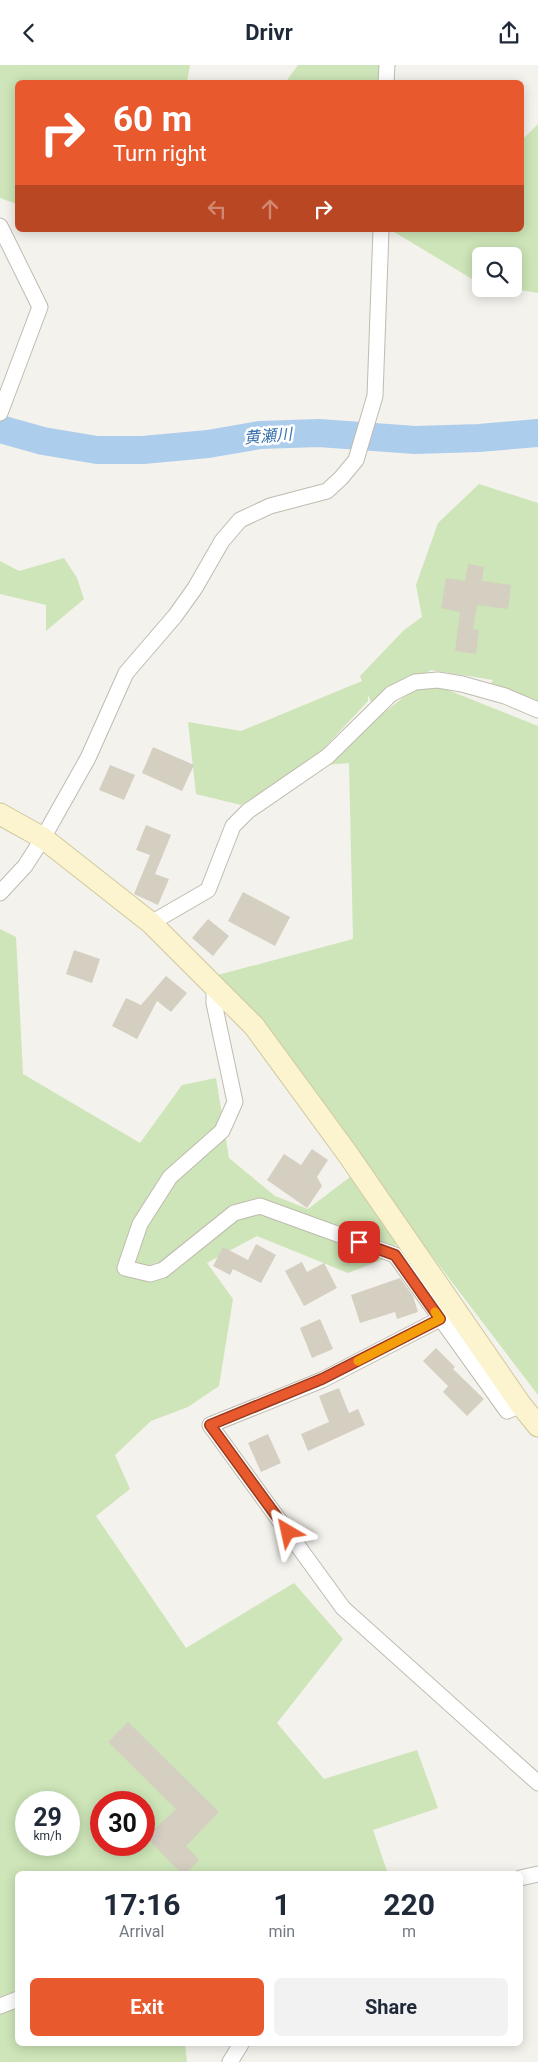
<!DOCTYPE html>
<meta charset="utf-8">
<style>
:root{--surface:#fff;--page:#f2f2f3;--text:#1f2937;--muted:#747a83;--accent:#e9592e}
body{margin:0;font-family:Roboto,"Noto Sans JP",sans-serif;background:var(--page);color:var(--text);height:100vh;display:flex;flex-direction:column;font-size:19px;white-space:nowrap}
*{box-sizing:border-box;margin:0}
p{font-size:16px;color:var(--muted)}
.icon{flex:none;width:28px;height:28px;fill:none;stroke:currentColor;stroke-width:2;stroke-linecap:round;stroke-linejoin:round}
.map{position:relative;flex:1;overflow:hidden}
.sheet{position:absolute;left:15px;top:1806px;width:508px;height:175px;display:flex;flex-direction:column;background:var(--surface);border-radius:8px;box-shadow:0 2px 12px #0003}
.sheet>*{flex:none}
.hud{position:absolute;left:15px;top:15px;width:509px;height:152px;border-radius:8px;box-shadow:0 2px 12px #0003;background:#e9592e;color:#fff;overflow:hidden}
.fabs{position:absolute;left:472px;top:182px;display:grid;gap:10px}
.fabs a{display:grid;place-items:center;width:50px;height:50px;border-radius:8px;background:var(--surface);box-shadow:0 2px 12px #0003;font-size:25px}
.speed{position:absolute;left:15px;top:1726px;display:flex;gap:10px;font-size:25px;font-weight:700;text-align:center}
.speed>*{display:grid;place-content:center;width:65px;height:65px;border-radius:50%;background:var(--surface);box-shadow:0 2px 12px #0003;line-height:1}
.speed small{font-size:12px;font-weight:400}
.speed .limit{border:8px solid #d22;background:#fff;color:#111}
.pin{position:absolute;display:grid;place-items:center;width:42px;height:42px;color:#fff;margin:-21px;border-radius:10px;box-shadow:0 2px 8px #0006}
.me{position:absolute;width:55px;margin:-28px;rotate:324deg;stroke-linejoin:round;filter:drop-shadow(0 0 4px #0008)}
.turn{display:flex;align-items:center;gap:18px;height:105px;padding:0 15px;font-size:22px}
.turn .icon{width:65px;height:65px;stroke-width:2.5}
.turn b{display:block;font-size:35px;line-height:42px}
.lanes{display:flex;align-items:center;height:48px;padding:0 15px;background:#0003;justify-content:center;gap:25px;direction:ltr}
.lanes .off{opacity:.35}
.eta{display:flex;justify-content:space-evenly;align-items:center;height:85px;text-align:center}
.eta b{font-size:30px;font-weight:700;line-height:35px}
.cta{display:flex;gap:10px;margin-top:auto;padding:10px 15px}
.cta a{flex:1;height:58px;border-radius:8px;background:var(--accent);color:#fff;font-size:20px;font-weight:700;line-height:58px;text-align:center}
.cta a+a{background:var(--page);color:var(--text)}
header{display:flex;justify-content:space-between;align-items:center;height:65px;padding:0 15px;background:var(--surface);font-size:22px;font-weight:700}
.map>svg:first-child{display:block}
.green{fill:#cde5b8;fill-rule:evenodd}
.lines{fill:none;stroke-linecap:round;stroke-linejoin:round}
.river{stroke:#adcdec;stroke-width:28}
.building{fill:#d5cfc2}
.street-casing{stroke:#bfbbaf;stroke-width:17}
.secondary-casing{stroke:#d0c89f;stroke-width:23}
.street{stroke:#fff;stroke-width:15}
.secondary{stroke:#fbf4cf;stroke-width:21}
.route-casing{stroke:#973a1e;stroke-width:12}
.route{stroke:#e9592e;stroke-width:9}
.slow{stroke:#f59e0b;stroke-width:9}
.labels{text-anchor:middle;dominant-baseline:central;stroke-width:5;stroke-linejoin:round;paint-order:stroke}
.water-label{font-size:16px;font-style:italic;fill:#3a73ad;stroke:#fff}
</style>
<header><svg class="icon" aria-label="back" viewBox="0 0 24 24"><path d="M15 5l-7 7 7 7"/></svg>Drivr<svg class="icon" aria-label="share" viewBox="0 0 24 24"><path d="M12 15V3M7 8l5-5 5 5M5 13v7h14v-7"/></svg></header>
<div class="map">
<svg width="538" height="1997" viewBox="0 0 538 1997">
<rect width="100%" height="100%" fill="#f4f2ec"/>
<g class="green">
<polygon points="0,0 190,0 187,17 18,18 17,139 0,133"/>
<polygon points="298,0 392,0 395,17 285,18"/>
<polygon points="538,59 538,228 514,224 514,191 481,191 481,216 472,214 391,165 521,165 521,76"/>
<polygon points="479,419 538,438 538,636 491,618 493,615 431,605 373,641 368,630 368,636 312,696 241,740 196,729 188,657 241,666 362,616 360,611 404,565 422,552 416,520 438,458"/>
<polygon points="64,493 77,513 84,534 46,566 46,540 0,529 0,496 19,506"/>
<polygon points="425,616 538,661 538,1330 218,910 353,874 349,698 314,701"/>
<path d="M0 864 16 872 23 1009 140 1078 182 1020 216 1013 229 1093 275 1131 308 1144 350 1112 396 1179 389 1192 348 1208 257 1171 207 1198 233 1234 219 1321 188 1342 151 1356 115 1390 130 1424 96 1451 186 1583 294 1518 343 1574 277 1658 324 1714 417 1685 438 1743 373 1765 388 1809H18V1979H185L187 1997H0ZM26 1738H69V1780H26ZM101 1738H144V1780H101Z"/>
</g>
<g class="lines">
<polyline class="river" points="0,364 43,376 97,385 143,385 208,379 260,370 319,368 415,375 479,373 538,368"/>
</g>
<g class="building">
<polygon points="468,499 484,502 482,516 511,520 508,544 477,540 473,564 479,565 476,589 455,586 460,547 441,543 446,513 465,516"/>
<polygon points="153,682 194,700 182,726 142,708"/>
<polygon points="110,700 135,710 124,735 99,725"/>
<polygon points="146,760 171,770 155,809 169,814 158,840 134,829 150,790 136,785"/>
<polygon points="243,827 290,852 275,881 228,856"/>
<polygon points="208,854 229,871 213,891 192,873"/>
<polygon points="74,885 100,894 92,918 66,909"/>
<polygon points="166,911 187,928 171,947 157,936 137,974 112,961 126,933 141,940"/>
<polygon points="312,1084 328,1095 317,1112 322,1121 307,1143 267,1115 284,1089 301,1100"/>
<polygon points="256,1179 276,1190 261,1218 233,1204 230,1210 213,1201 223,1182 248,1195"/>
<polygon points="302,1197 307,1207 324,1198 337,1223 304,1241 285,1206"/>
<polygon points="400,1213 413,1231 418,1247 397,1254 395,1247 360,1258 351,1230"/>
<polygon points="320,1254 333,1284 312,1293 300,1263"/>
<polygon points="436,1283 455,1302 453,1304 484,1334 467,1351 443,1327 448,1321 423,1296"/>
<polygon points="339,1323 349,1348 358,1344 365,1360 308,1386 301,1369 329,1357 319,1331"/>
<polygon points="268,1369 281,1398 261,1407 248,1378"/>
<polygon points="128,1657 219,1747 186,1781 199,1795 185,1809 182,1809 146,1772 176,1744 108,1677"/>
</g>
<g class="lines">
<g class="street-casing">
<g id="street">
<polyline points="386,18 387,0"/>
<polyline points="0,161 40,242 0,348"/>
<polyline points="0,828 25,801 43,773 88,693 126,608 175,551 195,523 222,476 240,455 270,441 327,426 341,413 356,395 375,331 381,165"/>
<polyline points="151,858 208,825 233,761 248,746 328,691 391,629 415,617 438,615 462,619 505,631 538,645"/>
<polyline points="214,921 214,938 235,1037 222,1066 170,1112 140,1159 125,1203 150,1209 163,1205 234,1148 260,1141 395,1190 507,1346 521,1340"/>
<polyline points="440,1254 322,1315 210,1360 343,1543 538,1718"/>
<polyline points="520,1813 538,1809"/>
<polyline points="0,1941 18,1934"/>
<polyline points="230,1997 241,1979"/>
</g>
</g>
<g class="secondary-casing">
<polyline id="secondary" points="0,749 43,773 151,858 254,961 347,1088 521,1340 538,1361"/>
</g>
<use href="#street" class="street"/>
<use href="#secondary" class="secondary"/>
</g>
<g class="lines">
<g class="route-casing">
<polyline id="route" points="288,1467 210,1360 322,1314 440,1254 395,1190 359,1177"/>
</g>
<use href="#route" class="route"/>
<polyline class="slow" points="358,1296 440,1254 435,1247"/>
</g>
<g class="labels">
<g class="water-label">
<text transform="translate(268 371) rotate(-5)">黄瀬川</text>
</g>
</g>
</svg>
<div class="fabs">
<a><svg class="icon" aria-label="search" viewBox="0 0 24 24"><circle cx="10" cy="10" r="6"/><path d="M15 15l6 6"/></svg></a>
</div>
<div class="speed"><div>29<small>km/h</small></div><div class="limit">30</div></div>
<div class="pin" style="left:359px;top:1177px;background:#d93025"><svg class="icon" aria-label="arrive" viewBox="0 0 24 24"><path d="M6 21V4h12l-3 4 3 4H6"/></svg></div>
<svg class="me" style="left:288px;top:1467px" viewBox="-20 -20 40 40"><path d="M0-17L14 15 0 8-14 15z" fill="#e9592e" stroke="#fff" stroke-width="4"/></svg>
<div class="hud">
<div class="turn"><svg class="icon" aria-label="right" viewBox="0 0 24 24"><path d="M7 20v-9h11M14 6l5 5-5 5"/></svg><div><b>60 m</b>Turn right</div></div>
<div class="lanes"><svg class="icon off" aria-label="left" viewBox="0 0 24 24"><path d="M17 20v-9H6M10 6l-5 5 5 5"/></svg><svg class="icon off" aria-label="ahead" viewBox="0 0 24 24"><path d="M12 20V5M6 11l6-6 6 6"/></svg><svg class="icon" aria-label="right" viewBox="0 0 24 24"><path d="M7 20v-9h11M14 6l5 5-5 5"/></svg></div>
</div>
<section class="sheet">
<div class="eta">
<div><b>17:16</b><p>Arrival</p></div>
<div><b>1</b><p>min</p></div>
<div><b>220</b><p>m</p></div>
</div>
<div class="cta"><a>Exit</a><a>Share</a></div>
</section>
</div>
